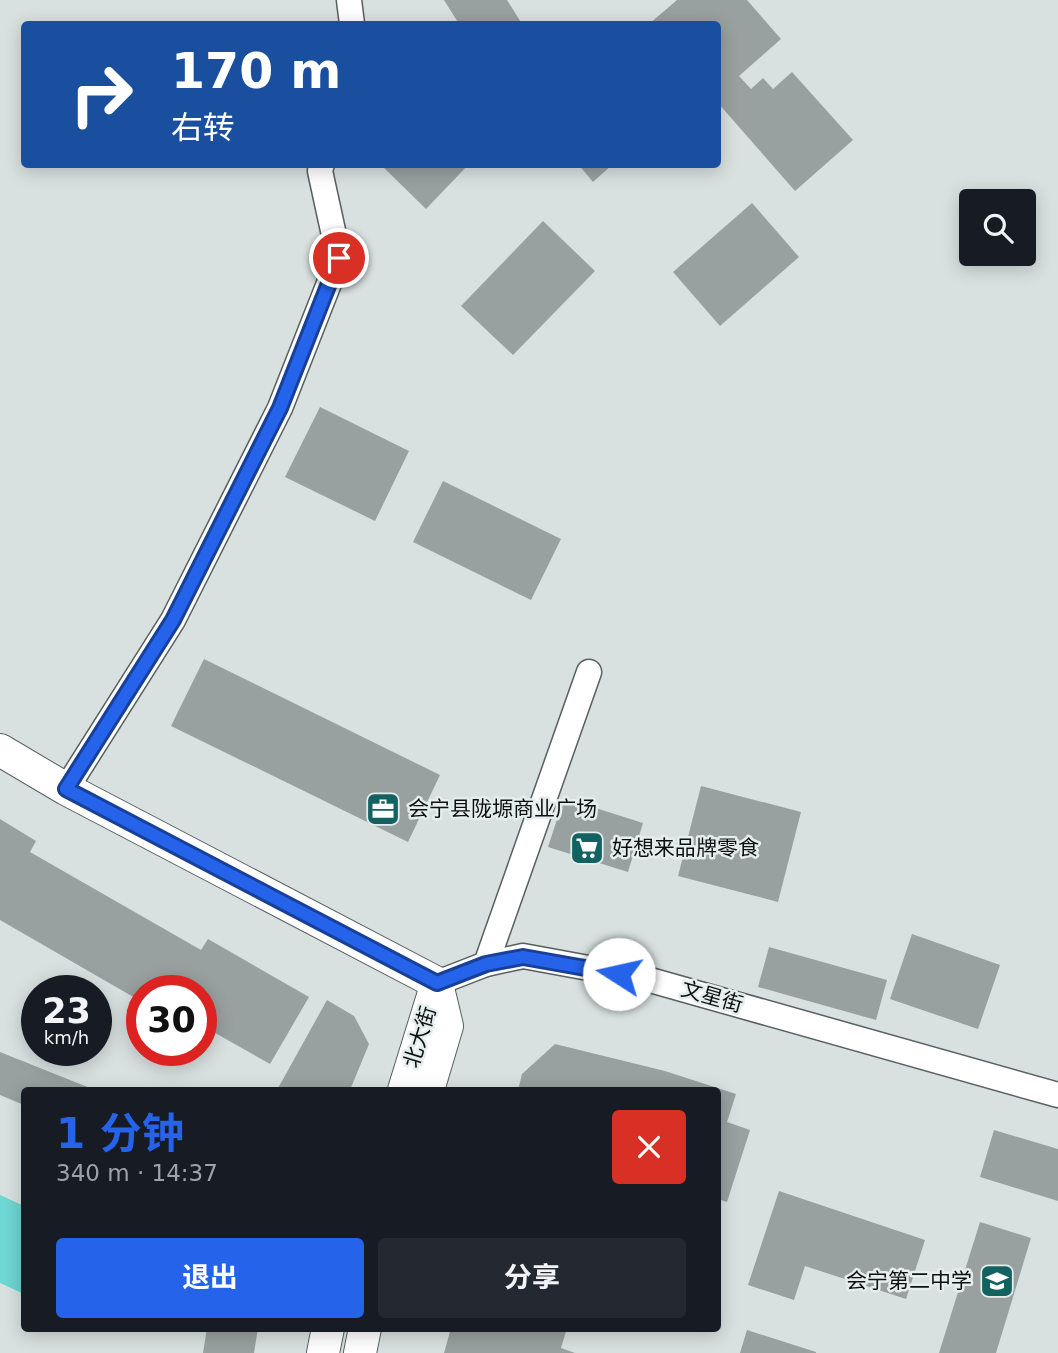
<!DOCTYPE html>
<html lang="zh">
<meta charset="utf-8">
<style>
:root{--surface:#171b24;--page:#242831;--text:#f1f3f6;--muted:#9ea1a6;--accent:#2563eb}
body{margin:0;font-family:"DejaVu Sans","Noto Sans SC",sans-serif;background:var(--page);color:var(--text);height:100vh;display:flex;flex-direction:column;font-size:26px;white-space:nowrap}
*{box-sizing:border-box;margin:0}
p{font-size:23px;color:var(--muted)}
.icon{flex:none;width:38px;height:38px;fill:none;stroke:currentColor;stroke-width:2;stroke-linecap:round;stroke-linejoin:round}
.map{position:relative;flex:1;overflow:hidden}
.side{position:absolute;left:21px;top:1087px;width:700px;height:245px;display:flex;flex-direction:column;background:var(--surface);border-radius:7px;box-shadow:0 4px 18px #0003}
.side>*{flex:none}
.top-card{position:absolute;left:21px;top:21px;width:700px;height:147px;border-radius:7px;box-shadow:0 4px 18px #0003;background:#1a4fa0;color:#fff;overflow:hidden}
.controls{position:absolute;left:959px;top:189px;display:grid;gap:14px}
.controls a{display:grid;place-items:center;width:77px;height:77px;border-radius:7px;background:var(--surface);box-shadow:0 4px 18px #0003;font-size:35px}
.speed{position:absolute;left:21px;top:975px;display:flex;gap:14px;font-size:35px;font-weight:700;text-align:center}
.speed>*{display:grid;place-content:center;width:91px;height:91px;border-radius:50%;background:var(--surface);box-shadow:0 4px 18px #0003;line-height:1}
.speed small{font-size:18px;font-weight:400}
.speed .limit{border:10px solid #d22;background:#fff;color:#111}
.pin{position:absolute;display:grid;place-items:center;width:60px;height:60px;color:#fff;margin:-30px;border:4px solid #fff;border-radius:50%;box-shadow:0 2px 7px #0007}
.me{position:absolute;width:77px;margin:-38px;rotate:280deg;stroke-linejoin:round;filter:drop-shadow(0 0 5px #0008)}
.turn{display:flex;align-items:center;gap:24px;height:147px;padding:0 35px;font-size:32px}
.turn .icon{width:91px;height:91px;stroke-width:2.5}
.turn b{display:block;font-size:49px;line-height:60px}
.round{display:grid;place-items:center;flex:none;width:74px;height:74px;border-radius:7px;background:var(--page)}
.overview{display:flex;align-items:center;justify-content:space-between;height:119px;padding:0 35px}
h1{font-size:42px;font-weight:700;line-height:52px;color:var(--accent)}
.button{display:flex;gap:14px;margin-top:auto;padding:14px 35px}
.button a{flex:1;height:80px;border-radius:7px;background:var(--accent);color:#fff;font-size:28px;font-weight:700;line-height:80px;text-align:center}
.button a+a{background:var(--page);color:var(--text)}
.map>svg:first-child{display:block}
.green{fill:#6ed6d3}
.building{fill:#99a0a0}
.lines{fill:none;stroke-linecap:round;stroke-linejoin:round}
.minor-casing{stroke:#585f5f;stroke-width:27}
.major-casing{stroke:#585f5f;stroke-width:34}
.minor{stroke:#fff;stroke-width:24}
.major{stroke:#fff;stroke-width:32}
.route-casing{stroke:#184099;stroke-width:18}
.route{stroke:#2563eb;stroke-width:12}
.labels{text-anchor:middle;dominant-baseline:central;stroke-width:5;stroke-linejoin:round;paint-order:stroke}
.poi-label{font-size:21px;fill:#0c0f0f;stroke:#e5eded;text-anchor:start}
.street-label{font-size:21px;fill:#0c0f0f;stroke:#e5eded}
</style>
<div class="map">
<svg width="1058" height="1353" viewBox="0 0 1058 1353">
<rect width="100%" height="100%" fill="#d8e0e0"/>
<polygon class="green" points="0,1195 24,1206 24,1294 0,1283"/>
<g class="building">
<polygon points="444,0 507,0 522,24 459,24"/>
<polygon points="677,0 747,0 781,39 739,76 751,89 763,78 773,89 792,72 853,140 795,191 718,103 718,24 649,24"/>
<polygon points="380,164 469,164 426,209"/>
<polygon points="578,164 613,164 593,182"/>
<polygon points="752,203 799,257 720,326 673,272"/>
<polygon points="543,221 595,271 513,355 461,306"/>
<polygon points="320,407 409,451 375,521 285,477"/>
<polygon points="443,481 561,539 531,600 413,542"/>
<polygon points="204,659 440,775 408,842 171,726"/>
<polygon points="701,786 801,812 778,902 678,876"/>
<polygon points="564,798 643,823 628,872 548,847"/>
<polygon points="0,819 36,841 30,852 201,950 208,939 309,997 270,1064 201,1025 201,990 142,990 142,1002 0,920"/>
<polygon points="912,934 1000,965 978,1029 890,999"/>
<polygon points="769,947 887,980 876,1020 758,987"/>
<polygon points="327,1000 354,1016 369,1044 350,1090 277,1090"/>
<polygon points="555,1044 665,1071 736,1094 727,1122 750,1130 727,1202 718,1199 718,1090 518,1090 522,1074"/>
<polygon points="0,1052 95,1090 24,1090 24,1105 0,1095"/>
<polygon points="994,1130 1058,1149 1058,1201 980,1177"/>
<polygon points="779,1191 925,1240 906,1299 805,1266 794,1300 748,1285"/>
<polygon points="980,1222 1031,1238 996,1353 939,1353"/>
<polygon points="207,1328 258,1328 254,1353 203,1353"/>
<polygon points="451,1328 567,1328 561,1348 575,1353 444,1353"/>
<polygon points="747,1330 816,1352 816,1353 740,1353"/>
</g>
<g class="lines">
<g class="minor-casing">
<g id="minor">
<polyline points="349,0 352,24"/>
<polyline points="66,789 173,620 280,408 339,258 320,171 322,164"/>
<polyline points="486,964 589,672"/>
<polyline points="437,983 486,964 523,956 643,978 1058,1095"/>
</g>
</g>
<g class="major-casing">
<g id="major">
<polyline points="0,750 66,789 437,983"/>
<polyline points="404,1090 437,983"/>
<polyline points="428,1090 447,1026 437,984"/>
<polyline points="323,1353 328,1328"/>
<polyline points="360,1353 365,1328"/>
</g>
</g>
<use href="#minor" class="minor"/>
<use href="#major" class="major"/>
</g>
<g class="lines">
<g class="route-casing">
<polyline id="route" points="339,258 280,408 173,620 66,789 437,983 486,964 523,957 619,974"/>
</g>
<use href="#route" class="route"/>
</g>
<defs>
<g id="office-square" transform="scale(1.75)"><rect x="-9" y="-9" width="18" height="18" rx="4" fill="#116261" stroke="#e5eded"/><path d="M-6-3h4V-5.5h4V-3h4V5H-6ZM-1-4.5V-3h2v-1.5ZM-6 0V1H6V0Z" fill="#fff"/></g>
<g id="supermarket-square" transform="scale(1.75)"><rect x="-9" y="-9" width="18" height="18" rx="4" fill="#116261" stroke="#e5eded"/><path d="M-6-5.5h2.5l.6 2H6L4.5 2H-2.5L-4.4-4H-6ZM-1.5 3.2a1.3 1.3 0 1 0 .1 0ZM3 3.2a1.3 1.3 0 1 0 .1 0Z" fill="#fff"/></g>
<g id="school-square" transform="scale(1.75)"><rect x="-9" y="-9" width="18" height="18" rx="4" fill="#116261" stroke="#e5eded"/><path d="M0-5L7-2L0 1L-7-2ZM-4 1L0 2.5L4 1V4Q0 6-4 4Z" fill="#fff"/></g>
</defs>
<g fill-rule="evenodd">
<use href="#office-square" x="383" y="809"/>
<use href="#supermarket-square" x="587" y="848"/>
<use href="#school-square" x="997" y="1281"/>
</g>
<g class="labels">
<g class="poi-label">
<text x="408" y="809">会宁县陇塬商业广场</text>
<text x="612" y="848">好想来品牌零食</text>
<text x="972" y="1281" text-anchor="end">会宁第二中学</text>
</g>
<g class="street-label">
<text transform="translate(712 997) rotate(16)">文星街</text>
<text transform="translate(420 1037) rotate(-73)">北大街</text>
</g>
</g>
</svg>
<div class="controls">
<a><svg class="icon" aria-label="search" viewBox="0 0 24 24"><circle cx="10" cy="10" r="6"/><path d="M15 15l6 6"/></svg></a>
</div>
<div class="speed"><div>23<small>km/h</small></div><div class="limit">30</div></div>
<div class="pin" style="left:339px;top:258px;background:#d93025"><svg class="icon" aria-label="arrive" viewBox="0 0 24 24"><path d="M6 21V4h12l-3 4 3 4H6"/></svg></div>
<svg class="me" style="left:619px;top:974px" viewBox="-20 -20 40 40"><circle r="19" fill="#fff"/><path d="M0-13L10 11 0 6-10 11z" fill="#2563eb"/></svg>
<div class="top-card">
<div class="turn"><svg class="icon" aria-label="right" viewBox="0 0 24 24"><path d="M7 20v-9h11M14 6l5 5-5 5"/></svg><div><b>170 m</b>右转</div></div>
</div>
<section class="side">
<div class="overview"><div><h1>1 分钟</h1><p>340 m · 14:37</p></div><a class="round" style="background:#d93025;color:#fff"><svg class="icon" aria-label="close" viewBox="0 0 24 24"><path d="M6 6l12 12M18 6L6 18"/></svg></a></div>
<div class="button"><a>退出</a><a>分享</a></div>
</section>
</div>
